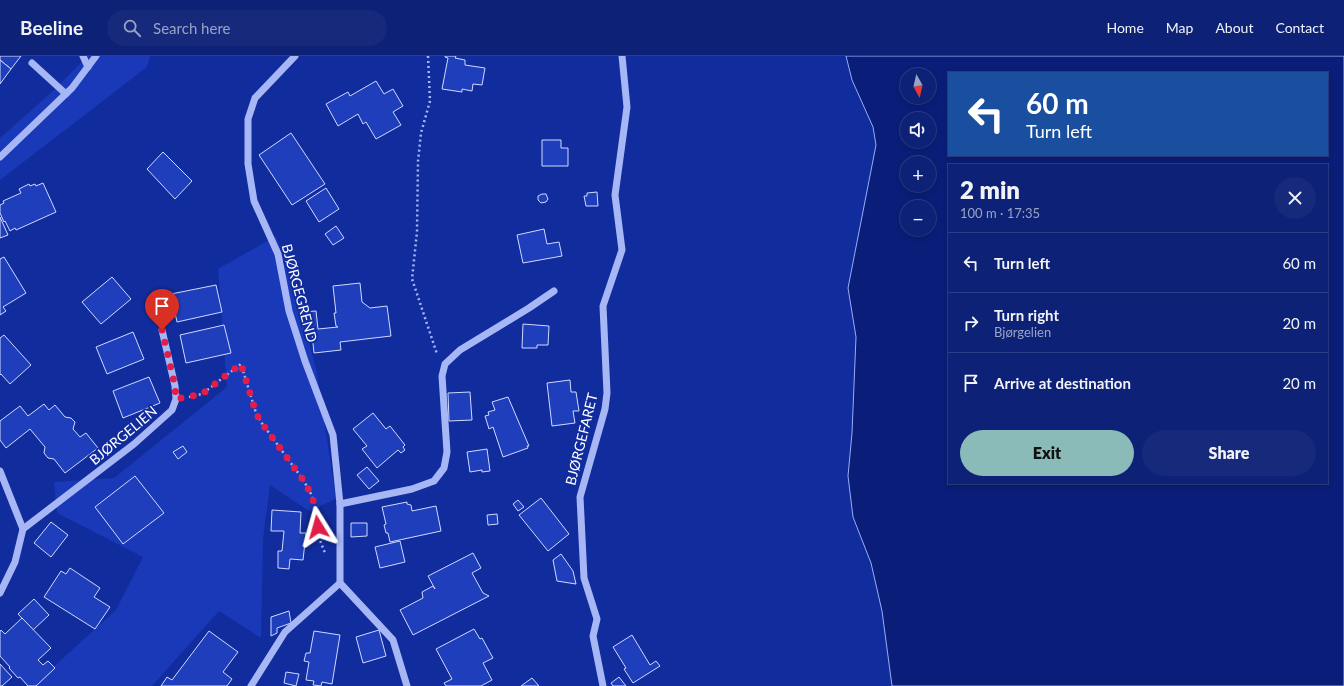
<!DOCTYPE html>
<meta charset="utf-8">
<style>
:root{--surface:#0d2176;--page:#16297b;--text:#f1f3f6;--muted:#9aa3c5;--line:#2d3e88;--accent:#8bbbb9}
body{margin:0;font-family:Lato,sans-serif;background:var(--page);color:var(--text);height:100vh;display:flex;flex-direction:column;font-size:15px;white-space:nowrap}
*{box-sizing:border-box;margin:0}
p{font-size:13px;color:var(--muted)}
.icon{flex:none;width:22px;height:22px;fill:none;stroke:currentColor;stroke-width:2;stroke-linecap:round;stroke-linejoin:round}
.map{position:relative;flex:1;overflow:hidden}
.drawer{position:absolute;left:948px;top:108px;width:380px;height:320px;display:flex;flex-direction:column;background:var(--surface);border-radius:0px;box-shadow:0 2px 6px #0003,0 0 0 1px var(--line)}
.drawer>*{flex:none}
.top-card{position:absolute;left:948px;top:16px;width:380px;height:84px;border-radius:0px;box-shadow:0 2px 6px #0003,0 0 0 1px var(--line);background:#1a4fa0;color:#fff;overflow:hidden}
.needle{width:26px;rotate:172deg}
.tools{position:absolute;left:900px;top:12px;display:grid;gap:8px}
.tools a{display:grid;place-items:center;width:36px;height:36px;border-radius:50%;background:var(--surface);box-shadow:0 2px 6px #0003,0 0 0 1px var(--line);font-size:20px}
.pin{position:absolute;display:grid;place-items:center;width:34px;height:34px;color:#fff;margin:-41px -17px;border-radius:50% 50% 50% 0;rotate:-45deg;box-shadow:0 0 4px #0007}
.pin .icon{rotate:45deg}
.me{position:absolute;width:44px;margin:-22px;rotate:352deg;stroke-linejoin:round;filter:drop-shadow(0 0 3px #0008)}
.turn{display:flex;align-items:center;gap:14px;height:84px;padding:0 12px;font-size:18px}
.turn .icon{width:52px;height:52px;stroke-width:2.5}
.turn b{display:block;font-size:28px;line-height:34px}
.round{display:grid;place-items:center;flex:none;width:42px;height:42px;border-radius:21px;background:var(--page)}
.overview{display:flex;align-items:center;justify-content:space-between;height:68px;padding:0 12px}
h1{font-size:24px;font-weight:800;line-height:30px}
.cta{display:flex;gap:8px;margin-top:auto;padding:8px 12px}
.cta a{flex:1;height:46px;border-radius:24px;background:var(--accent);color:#111;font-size:16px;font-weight:800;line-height:46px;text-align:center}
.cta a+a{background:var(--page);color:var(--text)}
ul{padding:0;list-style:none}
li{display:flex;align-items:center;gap:12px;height:60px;padding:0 12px;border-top:1px solid var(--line)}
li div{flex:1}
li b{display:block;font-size:15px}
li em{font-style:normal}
header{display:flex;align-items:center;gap:24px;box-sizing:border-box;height:56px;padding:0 20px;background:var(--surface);border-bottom:1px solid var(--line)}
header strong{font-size:19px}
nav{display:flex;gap:22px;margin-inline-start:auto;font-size:14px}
.search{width:280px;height:36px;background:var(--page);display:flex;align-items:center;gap:10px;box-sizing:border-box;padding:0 14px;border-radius:22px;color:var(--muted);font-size:15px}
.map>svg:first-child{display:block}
.green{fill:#1939b8}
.water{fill:#0a1e79;stroke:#99adf8;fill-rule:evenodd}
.building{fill:#1f3ebc;stroke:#d0d9fe}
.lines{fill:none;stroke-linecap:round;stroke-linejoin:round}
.path{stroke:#a7b7f5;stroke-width:2.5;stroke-dasharray:2 3;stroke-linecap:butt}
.minor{stroke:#a7b7f5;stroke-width:7}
.route{stroke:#e11d48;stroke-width:7;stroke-dasharray:0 12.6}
.labels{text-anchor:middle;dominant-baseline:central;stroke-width:4;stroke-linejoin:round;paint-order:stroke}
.street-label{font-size:14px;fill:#fff;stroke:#112c9d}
</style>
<header>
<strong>Beeline</strong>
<div class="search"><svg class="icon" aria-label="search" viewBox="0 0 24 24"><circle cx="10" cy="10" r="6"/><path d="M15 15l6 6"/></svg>Search here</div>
<nav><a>Home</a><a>Map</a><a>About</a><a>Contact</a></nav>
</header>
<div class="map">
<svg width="1344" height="630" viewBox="0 0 1344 630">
<rect width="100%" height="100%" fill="#112c9d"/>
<g class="green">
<polygon points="88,0 150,0 147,11 0,124 0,82 54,34"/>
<polygon points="276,180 297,239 317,317 336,443 309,455 270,429 263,483 261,582 219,555 152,630 31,630 39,624 116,554 143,501 57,457 54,426 114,422 227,331 218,213"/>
</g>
<path class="water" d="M846 0H1344V630H892L882 555 871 507 853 461 848 420 852 377 856 281 848 232 876 89 873 71 852 24ZM949 17H1327V99H949ZM907 19H929V41H907ZM907 63H929V85H907ZM907 107H929V129H907ZM949 109H1327V427H949ZM907 151H929V173H907Z"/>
<g class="building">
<polygon points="0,0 21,0 11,13 0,4"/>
<polygon points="445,0 456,0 455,2 465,4 465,9 485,12 482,29 473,28 472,35 462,33 462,36 442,33 448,2 445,1"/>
<polygon points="0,4 11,13 0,28"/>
<polygon points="376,25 384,38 393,33 403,50 393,56 401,69 376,83 366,66 363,68 358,58 338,70 326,48 348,36 350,40"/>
<polygon points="291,77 325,128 292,149 259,99"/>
<polygon points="542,84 561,84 561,92 568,92 568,110 542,110"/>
<polygon points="163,96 192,125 175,143 147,113"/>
<polygon points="43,127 56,156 16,174 15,172 10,175 5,165 4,166 0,157 0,149 4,147 3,145 21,137 19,133 29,128 30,130 35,128 36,130"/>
<polygon points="326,132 339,153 319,166 306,145"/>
<polygon points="597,136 598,150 586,150 584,140 587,140 587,137"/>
<polygon points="542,138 546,138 548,143 546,146 541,147 538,144 538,140"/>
<polygon points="0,161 8,179 0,182"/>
<polygon points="336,170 344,182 333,189 325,178"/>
<polygon points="544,173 547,188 559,186 562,200 523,207 517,179"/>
<polygon points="4,201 26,237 3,251 6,255 0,259 0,203"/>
<polygon points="112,221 131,243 101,268 82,246"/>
<polygon points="360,227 362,246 370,252 387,250 391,280 340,286 341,294 314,297 312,278 307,278 306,269 305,269 302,256 316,255 318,273 338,271 336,270 334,257 336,257 333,230"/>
<polygon points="216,229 222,256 177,266 171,238"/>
<polygon points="523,268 549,270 548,289 537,289 537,292 522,292"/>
<polygon points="224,269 231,297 186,307 180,279"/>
<polygon points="133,276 144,303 107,318 96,291"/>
<polygon points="4,279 31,309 10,328 1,318 0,319 0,282"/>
<polygon points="149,321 160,347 123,362 113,335"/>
<polygon points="570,324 571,336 576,336 579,355 573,355 575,367 552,370 547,327"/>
<polygon points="470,336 472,364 449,365 448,337"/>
<polygon points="508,341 529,390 527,390 528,392 503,401 493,371 489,373 485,360 489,359 488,356 495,354 492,346"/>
<polygon points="44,348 49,354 55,349 65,361 71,362 75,366 73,373 80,381 86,377 98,392 65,417 54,403 48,402 44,397 45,391 30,373 6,392 0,384 0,365 20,350 28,360"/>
<polygon points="373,357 386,373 390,370 405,389 403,391 405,394 401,397 398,394 377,412 362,393 367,390 353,373"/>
<polygon points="183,390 187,396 178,403 173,396"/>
<polygon points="487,393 490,415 482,416 482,414 470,416 467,396"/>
<polygon points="367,411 379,425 369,433 357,419"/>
<polygon points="135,420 164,457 123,488 95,451"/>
<polygon points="541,442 569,478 548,495 519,459"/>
<polygon points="518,444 524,451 518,455 513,448"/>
<polygon points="407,446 407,448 411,449 412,455 436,450 441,475 390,486 388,477 386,477 384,469 386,468 382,451"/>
<polygon points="272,454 301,456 300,477 306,477 303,504 290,503 289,513 278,512 278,495 282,495 284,475 271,475"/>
<polygon points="497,458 498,468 488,469 487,459"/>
<polygon points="51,466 68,479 51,501 34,487"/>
<polygon points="351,467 367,467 367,480 351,481"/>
<polygon points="400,485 405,506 380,512 375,491"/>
<polygon points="473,497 481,512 472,517 483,537 489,540 413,579 400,554 423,542 422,536 433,530 435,533 428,520"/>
<polygon points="561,498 573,515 576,528 557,525 553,504"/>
<polygon points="70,512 100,532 94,541 110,551 95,573 44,541 61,515 66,518"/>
<polygon points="34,543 49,559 33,574 18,558"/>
<polygon points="289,555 291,567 277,572 277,577 271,580 271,561"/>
<polygon points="22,562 51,592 38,604 43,609 48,605 55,612 36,630 28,630 20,621 18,622 9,612 10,611 0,600 0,576 1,574 5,578"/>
<polygon points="474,573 480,583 482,582 493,602 483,607 492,624 481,630 446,630 444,627 452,623 436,593"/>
<polygon points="379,574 386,600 363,607 356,581"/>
<polygon points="209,575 238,596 223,616 232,623 227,630 161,630 167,621 172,624"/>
<polygon points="314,575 340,579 332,628 322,626 321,630 313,629 314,625 306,624 309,606 304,605 306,597 310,597"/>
<polygon points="632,579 650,609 656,605 660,610 633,627 624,613 626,612 613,591"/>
<polygon points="0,608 12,621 2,630 0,630"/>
<polygon points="286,616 299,618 296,630 284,627"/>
<polygon points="619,621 626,630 613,630 611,627"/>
<polygon points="532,622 539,630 521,630"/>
</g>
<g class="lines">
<g class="path">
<polyline points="428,0 430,45 421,77 418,105 417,176 412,223 437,298"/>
<polyline points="189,341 202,338 241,308 256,357 261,366 304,425 311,438 315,450 319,482 325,497"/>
</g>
<g class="minor">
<polyline points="83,0 88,11"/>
<polyline points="295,0 255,42 248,63 248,108 254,145 278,198 289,255 305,305 333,379 340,448 340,527 393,584 407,630"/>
<polyline points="32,7 66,38"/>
<polyline points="0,101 72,32 96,0"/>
<polyline points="0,415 23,473 15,506 0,537"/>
<polyline points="340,448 412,433 434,425 444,412 447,396 442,320 445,308 460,294 529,252 554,235"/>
<polyline points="23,473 134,388 172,354 176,343 175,330 162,274"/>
<polyline points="251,630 285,576 340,527"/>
<polyline points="603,630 593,580 597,563 584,522 580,441 605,353 607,337 603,250 622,194 615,139 627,51 622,0"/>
</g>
</g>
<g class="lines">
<polyline class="route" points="162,274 175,330 176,343 202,338 241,308 256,357 261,366 304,425 311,438 315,450 318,471"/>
</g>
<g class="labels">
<g class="street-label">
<text transform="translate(300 237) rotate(75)">BJØRGEGREND</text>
<text transform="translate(123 379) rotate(-40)">BJØRGELIEN</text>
<text transform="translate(581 383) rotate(-76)">BJØRGEFARET</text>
</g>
</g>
</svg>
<div class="tools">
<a><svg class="needle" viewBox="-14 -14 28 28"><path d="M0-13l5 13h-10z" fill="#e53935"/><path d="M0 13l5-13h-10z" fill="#9aa3c5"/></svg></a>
<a><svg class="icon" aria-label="sound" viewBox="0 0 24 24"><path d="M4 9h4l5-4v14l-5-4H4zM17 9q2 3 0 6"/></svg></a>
<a>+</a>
<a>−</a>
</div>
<div class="pin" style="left:162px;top:274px;background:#d93025"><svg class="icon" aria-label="arrive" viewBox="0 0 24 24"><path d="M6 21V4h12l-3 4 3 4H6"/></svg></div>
<svg class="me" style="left:318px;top:471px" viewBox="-20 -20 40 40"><path d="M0-17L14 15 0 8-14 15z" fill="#e11d48" stroke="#fff" stroke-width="4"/></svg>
<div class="top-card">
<div class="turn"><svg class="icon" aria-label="left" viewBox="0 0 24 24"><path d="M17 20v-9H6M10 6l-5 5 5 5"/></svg><div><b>60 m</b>Turn left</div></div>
</div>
<section class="drawer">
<div class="overview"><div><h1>2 min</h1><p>100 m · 17:35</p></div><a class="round"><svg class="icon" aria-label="close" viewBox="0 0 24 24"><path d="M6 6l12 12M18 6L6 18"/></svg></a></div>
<ul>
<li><svg class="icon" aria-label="left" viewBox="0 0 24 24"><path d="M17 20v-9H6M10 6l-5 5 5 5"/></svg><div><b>Turn left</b></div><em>60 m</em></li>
<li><svg class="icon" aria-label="right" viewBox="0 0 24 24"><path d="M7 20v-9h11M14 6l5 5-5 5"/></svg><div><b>Turn right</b><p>Bjørgelien</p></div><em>20 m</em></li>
<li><svg class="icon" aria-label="arrive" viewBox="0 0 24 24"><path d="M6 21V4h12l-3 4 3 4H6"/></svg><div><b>Arrive at destination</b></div><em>20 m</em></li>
</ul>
<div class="cta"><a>Exit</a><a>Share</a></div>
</section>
</div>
